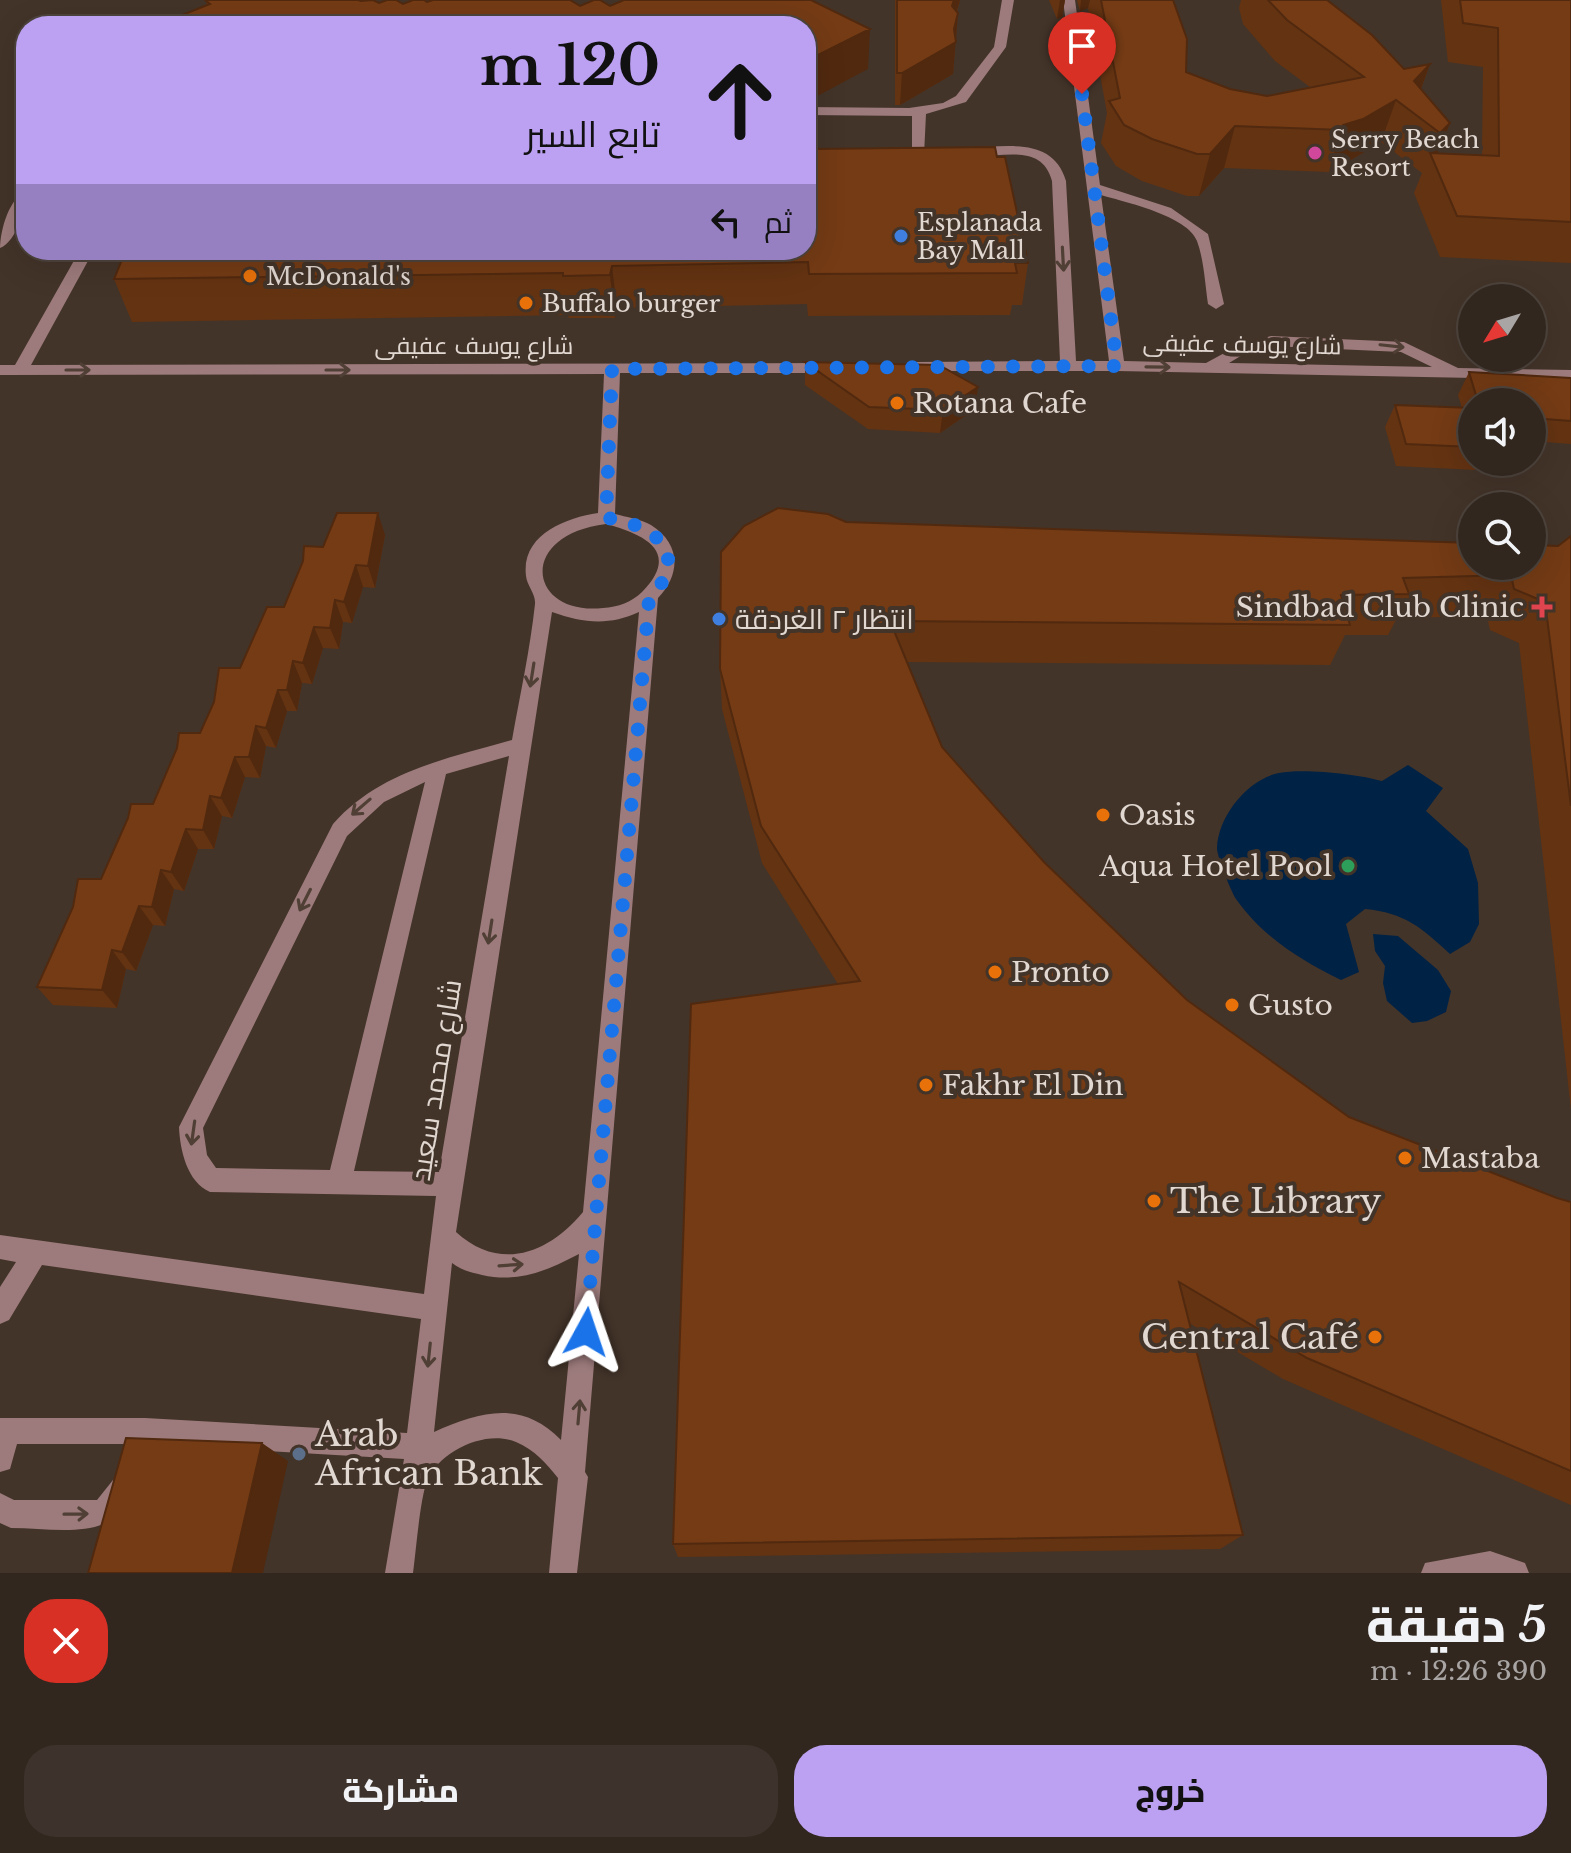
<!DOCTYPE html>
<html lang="ar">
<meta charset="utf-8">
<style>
:root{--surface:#32271f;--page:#3d332c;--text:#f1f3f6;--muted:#a8a5a4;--line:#4d443d;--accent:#bca0f2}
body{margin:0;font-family:"Libre Baskerville",Cairo,serif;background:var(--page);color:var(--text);direction:rtl;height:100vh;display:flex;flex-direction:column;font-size:30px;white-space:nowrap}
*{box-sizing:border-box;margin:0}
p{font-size:26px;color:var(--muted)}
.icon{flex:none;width:44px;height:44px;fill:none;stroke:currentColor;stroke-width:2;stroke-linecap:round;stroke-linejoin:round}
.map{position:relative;height:1573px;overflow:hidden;direction:ltr}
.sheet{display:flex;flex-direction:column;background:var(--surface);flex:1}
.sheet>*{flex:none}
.hud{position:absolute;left:16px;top:16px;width:800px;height:244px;border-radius:32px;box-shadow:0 8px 32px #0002,0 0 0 2px var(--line);direction:rtl;background:#bca0f2;color:#111;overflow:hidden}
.needle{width:52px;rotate:232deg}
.controls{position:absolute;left:1458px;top:284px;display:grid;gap:16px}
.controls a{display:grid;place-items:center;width:88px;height:88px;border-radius:50%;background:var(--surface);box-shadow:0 8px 32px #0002,0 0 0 2px var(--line);font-size:40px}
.pin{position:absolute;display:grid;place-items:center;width:68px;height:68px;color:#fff;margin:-82px -34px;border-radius:50% 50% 50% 0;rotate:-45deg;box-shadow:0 0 8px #0007}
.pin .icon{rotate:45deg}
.me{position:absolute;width:88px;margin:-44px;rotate:5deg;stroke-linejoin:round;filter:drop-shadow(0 0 6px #0008)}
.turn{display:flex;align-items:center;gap:28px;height:168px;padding:0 24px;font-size:36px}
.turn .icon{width:104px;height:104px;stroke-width:2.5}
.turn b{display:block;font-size:56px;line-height:68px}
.then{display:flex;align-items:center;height:76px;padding:0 24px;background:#0003;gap:16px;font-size:30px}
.round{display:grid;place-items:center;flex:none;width:84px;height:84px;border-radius:32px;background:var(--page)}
.headline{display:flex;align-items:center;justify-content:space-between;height:136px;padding:0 24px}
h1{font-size:48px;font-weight:800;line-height:60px}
.button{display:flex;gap:16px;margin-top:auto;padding:16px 24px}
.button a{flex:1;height:92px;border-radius:32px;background:var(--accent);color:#111;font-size:32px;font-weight:800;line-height:92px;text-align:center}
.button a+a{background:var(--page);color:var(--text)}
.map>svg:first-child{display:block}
.water{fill:#002245}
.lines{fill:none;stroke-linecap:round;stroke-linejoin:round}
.minor{fill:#9d7b7c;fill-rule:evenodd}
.wall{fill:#643312}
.shaded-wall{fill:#51290f}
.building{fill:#743b15;stroke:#51290f;stroke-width:2}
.oneway{stroke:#503f35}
.route{stroke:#1a73e8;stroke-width:14;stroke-dasharray:0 25.2}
.hotel-dot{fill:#d1479c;stroke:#433429;stroke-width:3}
.shop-dot{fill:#3f7fe0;stroke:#433429;stroke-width:3}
.food-dot{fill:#e8710a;stroke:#433429;stroke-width:3}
.health-dot{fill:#e0444e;stroke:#433429;stroke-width:3}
.leisure-dot{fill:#2e9e5b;stroke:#433429;stroke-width:3}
.service-dot{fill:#5c6f8a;stroke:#433429;stroke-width:3}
.labels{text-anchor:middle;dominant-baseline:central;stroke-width:8;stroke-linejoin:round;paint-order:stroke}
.far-poi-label{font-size:24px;fill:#e2d8d2;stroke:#433429;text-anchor:start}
.far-street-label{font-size:24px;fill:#e2d8d2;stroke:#433429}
.poi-label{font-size:28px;fill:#e2d8d2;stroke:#433429;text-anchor:start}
.street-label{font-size:28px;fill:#e2d8d2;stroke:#433429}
.near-poi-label{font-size:34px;fill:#e2d8d2;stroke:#433429;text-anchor:start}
</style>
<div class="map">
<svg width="1571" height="1573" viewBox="0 0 1571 1573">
<rect width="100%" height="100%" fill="#433429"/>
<g class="water">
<path d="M1408 765 1443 788 1426 811 1468 849 1478 883 1479 924 1470 942 1450 954C1421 927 1405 913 1365 909L1346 924 1359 972 1341 980C1300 960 1263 937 1236 899 1231 891 1217 857 1217 848 1218 816 1248 779 1279 773 1303 768 1358 774 1382 781Z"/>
<polygon points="1373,934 1398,936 1438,970 1451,991 1446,1012 1427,1021 1412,1023 1387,1001 1383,983 1385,966 1375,951"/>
</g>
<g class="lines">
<g class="minor">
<polygon points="1002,0 1014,0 1006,47 966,102 926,114 924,155 912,152 912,116 806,115 806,107 909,108 943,103 956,96 994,47"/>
<path d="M1063 0H1075L1100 185 1171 208 1208 234 1224 304 1216 309 1208 304C1205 284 1204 260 1197 241 1188 216 1125 202 1101 195L1124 361 1206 363 1239 345 1271 336 1404 342 1458 368 1571 370V380L1117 371H910L908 367 916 362 1060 361 1052 181C1041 139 995 161 963 155V149L968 148C1005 147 1053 136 1066 181L1076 361H1109ZM1271 346 1401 352 1432 367 1229 363 1249 351Z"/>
<polygon points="26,89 26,100 20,96 21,90"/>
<path d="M26 191C26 208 17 241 0 248 0 231 9 198 26 191Z"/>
<path d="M80 250H94L31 365 832 363 840 368 832 373H620L615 514C626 517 641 519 651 525 681 544 681 574 658 598L585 1472 588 1477 577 1573H549L558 1478C546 1463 535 1450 516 1442 486 1429 439 1451 427 1481 420 1499 416 1551 413 1573H385L404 1459 145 1444H17L10 1469 0 1472V1418H145L407 1433 421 1319 42 1265 9 1320 0 1324V1287L16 1262 0 1259V1235L424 1294 436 1196 210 1192C187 1182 180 1150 179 1127L333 824C380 771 446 759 512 740 520 695 530 650 535 604 536 594 527 586 526 576 521 535 565 518 598 513L604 374 0 375V365H15ZM606 524C643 534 682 551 642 592 632 602 618 607 603 608 528 616 516 535 606 524ZM552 612C583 623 609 626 639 612L583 1212C548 1254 500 1272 456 1232ZM509 756 439 1172 354 1171 446 774ZM425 782 330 1170 216 1168 207 1155 203 1128 347 836 384 802ZM579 1254 561 1440C521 1399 480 1412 434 1432L452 1263C461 1270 470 1272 482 1275 519 1283 546 1271 579 1254Z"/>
<path d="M123 1476 133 1480 137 1490C115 1543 59 1528 11 1528L0 1523V1493L14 1500H97L113 1480Z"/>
<polygon points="1490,1551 1525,1563 1529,1573 1421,1573 1425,1563"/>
</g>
</g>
<g class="wall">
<polygon points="811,0 868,69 806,26 174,26 172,19 207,5 206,1 361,1 403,4 427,2 610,6"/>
<polygon points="895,0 960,0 957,12 958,13 953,74 900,105 895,105"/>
<polygon points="1049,0 1065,0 1062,17 1057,19"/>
<polygon points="1077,0 1173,0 1186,72 1230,89 1267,96 1310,87 1275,61 1243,24 1239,8 1241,0 1327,0 1404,69 1430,64 1421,89 1450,123 1438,153 1482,155 1483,67 1448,62 1441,0 1571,0 1571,263 1440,257 1414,193 1422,173 1381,142 1349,161 1330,167 1329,172 1224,168 1199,196 1187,196 1142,181 1116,166 1101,143 1107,113 1088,8 1080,11"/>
<polygon points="810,149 997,157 1028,263 1022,305 1012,305 1010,315 808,316 807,304 617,308 615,318 569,318 568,315 132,322 114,279"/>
<polygon points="805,362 975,409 940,433 868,429 805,385"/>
<polygon points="1469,372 1571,378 1571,444 1532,441 1532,402 1472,402 1472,462 1479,462 1475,470 1396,466 1385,427 1395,405 1462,408 1458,395"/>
<polygon points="846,522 1558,546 1571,536 1571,1110 1519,643 1490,630 1487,616 1397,618 1388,635 1345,635 1330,665 907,662 942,747 1044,862 1187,1000 1349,1117 1557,1198 1571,1202 1571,1505 1283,1379 1189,1323 1243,1535 1220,1549 678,1557 673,1544 838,984 762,863 722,709 720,669"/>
<polygon points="385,535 375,588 363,587 352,623 343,622 339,649 323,648 312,684 302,683 297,711 287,711 276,748 266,746 260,778 245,777 232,818 222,816 214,849 198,849 184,891 174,889 165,926 153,925 136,971 126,969 117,1008 53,1005 37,987 101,879 153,804 200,733 240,668 284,607 323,547"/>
</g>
<g class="shaded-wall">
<polygon points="954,0 960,0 949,37 952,6"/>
<polygon points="1060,0 1065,0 1062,17 1057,19"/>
<polygon points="1081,0 1090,0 1088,8 1080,11"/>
<polygon points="958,13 953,74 900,105 902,73 954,29"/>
<polygon points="870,29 868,69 806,102 806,61"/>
<polygon points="1430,64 1415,105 1414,81"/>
<polygon points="1396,100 1381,142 1349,161 1330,167 1343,125"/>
<polygon points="1450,123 1434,163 1431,156 1440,133"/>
<polygon points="1235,126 1224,168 1199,196 1210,154"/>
<polygon points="612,266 617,308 615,318 610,275"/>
<polygon points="978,387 975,409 940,433 943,410"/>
<polygon points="378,513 385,535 375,588 368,566"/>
<polygon points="356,565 363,587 352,623 344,602"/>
<polygon points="335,600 343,622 339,649 330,628"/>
<polygon points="314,627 323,648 312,684 303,663"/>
<polygon points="293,661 302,683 297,711 287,690"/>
<polygon points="278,690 287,711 276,748 266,728"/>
<polygon points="256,726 266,746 260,778 249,757"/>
<polygon points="235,757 245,777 232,818 221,798"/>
<polygon points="210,796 222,816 214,849 203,830"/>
<polygon points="186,829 198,849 184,891 171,872"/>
<polygon points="161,870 174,889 165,926 152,907"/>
<polygon points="139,906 153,925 136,971 122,952"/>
<polygon points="112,950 126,969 117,1008 102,990"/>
<polygon points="262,1443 288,1461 263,1573 232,1573"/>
</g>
<g class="building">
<polygon points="209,0 358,0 361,1 373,0 379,3 387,0 396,0 403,4 413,0 424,0 427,2 433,0 570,0 580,6 594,0 600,0 610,6 624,0 811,0 870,29 806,61 806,26 715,26 712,24 708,26 266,26 262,23 256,26 182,26 172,19 210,4 206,1"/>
<polygon points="897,0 954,0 952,6 958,13 954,29 956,42 902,73 897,73"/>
<polygon points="1101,0 1173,0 1187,39 1186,72 1230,89 1267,96 1364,77 1287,20 1268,0 1327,0 1372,35 1404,69 1430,64 1414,81 1450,123 1440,133 1396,100 1363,119 1343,125 1342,130 1235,126 1210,154 1197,154 1152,139 1124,125 1109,101 1120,98"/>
<polygon points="1460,0 1571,0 1571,222 1457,216 1430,153 1499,156 1498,28 1463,23"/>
<polygon points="806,128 809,128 810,149 995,147 997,157 1005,157 1028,263 1015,263 1017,273 809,274 808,262 612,266 610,275 563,276 563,273 114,279 126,250 806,250"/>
<polygon points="805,362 939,365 978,387 943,410 869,407"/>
<polygon points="1469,372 1571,378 1571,421 1532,418 1532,402 1478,402"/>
<polygon points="1395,405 1472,408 1472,447 1406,444"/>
<polygon points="778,508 828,514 846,522 1472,543 1472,566 1532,566 1532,545 1558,546 1571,536 1571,806 1545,602 1514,589 1511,575 1403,578 1409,594 1341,595 1350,625 890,621 942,747 1044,862 1187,1000 1349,1117 1557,1198 1571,1202 1571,1471 1307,1358 1179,1282 1243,1535 673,1544 691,1004 860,981 761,826 720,669 721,552 744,526"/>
<polygon points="337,513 378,513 368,566 356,565 344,602 335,600 330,628 314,627 303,663 293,661 287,690 278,690 266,728 256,726 249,757 235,757 221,798 210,796 203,830 186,829 171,872 161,870 152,907 139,906 122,952 112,950 102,990 37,987 73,907 78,879 101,879 128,818 131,804 153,804 177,748 179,733 200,733 214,702 219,668 240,668 267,607 284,607 303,561 304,546 323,547"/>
<polygon points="126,1438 262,1443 232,1573 88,1573"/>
</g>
<defs><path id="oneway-shaft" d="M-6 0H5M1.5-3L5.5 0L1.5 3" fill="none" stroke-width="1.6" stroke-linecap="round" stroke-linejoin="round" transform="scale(2)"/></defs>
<g class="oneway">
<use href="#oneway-shaft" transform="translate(1063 259) rotate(87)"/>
<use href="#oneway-shaft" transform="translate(1392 346) rotate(6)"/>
<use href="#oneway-shaft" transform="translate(1158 367) rotate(1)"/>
<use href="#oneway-shaft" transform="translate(78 370)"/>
<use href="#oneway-shaft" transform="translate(338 370)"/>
<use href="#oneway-shaft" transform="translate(532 675) rotate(99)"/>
<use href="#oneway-shaft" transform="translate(361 807) rotate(139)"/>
<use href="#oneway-shaft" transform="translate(305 900) rotate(117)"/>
<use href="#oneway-shaft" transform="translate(490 932) rotate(99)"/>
<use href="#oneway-shaft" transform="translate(193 1133) rotate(98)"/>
<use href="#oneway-shaft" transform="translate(511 1265) rotate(-4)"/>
<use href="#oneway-shaft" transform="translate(429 1355) rotate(96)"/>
<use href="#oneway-shaft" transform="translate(579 1412) rotate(-85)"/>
<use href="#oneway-shaft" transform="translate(76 1514) rotate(-1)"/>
</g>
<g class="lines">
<path class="route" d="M586 1332 649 599C693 554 654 524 606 518L612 369 1117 366 1082 94"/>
</g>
<circle class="hotel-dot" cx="1315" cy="153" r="8"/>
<g class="shop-dot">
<circle cx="901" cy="236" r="8"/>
<circle cx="719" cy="619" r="8"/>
</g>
<g class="food-dot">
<circle cx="250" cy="276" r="8"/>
<circle cx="526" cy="303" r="8"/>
<circle cx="897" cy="403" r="8"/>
<circle cx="1103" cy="815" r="8"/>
<circle cx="995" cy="972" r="8"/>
<circle cx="1232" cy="1005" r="8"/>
<circle cx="926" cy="1085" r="8"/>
<circle cx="1405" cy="1158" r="8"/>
<circle cx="1154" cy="1201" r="8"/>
<circle cx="1375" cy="1337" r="8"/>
</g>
<path class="health-dot" d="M1538 595h8v8h8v8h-8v8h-8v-8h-8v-8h8z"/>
<circle class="leisure-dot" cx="1348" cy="866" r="8"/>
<circle class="service-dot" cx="299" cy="1454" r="8"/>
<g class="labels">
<g class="far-poi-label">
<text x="1331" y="139">Serry Beach<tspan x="1331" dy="28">Resort</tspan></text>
<text x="917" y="222">Esplanada<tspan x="917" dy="28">Bay Mall</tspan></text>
<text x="266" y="276">McDonald's</text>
<text x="542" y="303">Buffalo burger</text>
</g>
<g class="far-street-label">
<text transform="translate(1242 344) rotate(1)">شارع يوسف عفيفى</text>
<text x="474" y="345">شارع يوسف عفيفى</text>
</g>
<g class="poi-label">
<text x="913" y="403">Rotana Cafe</text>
<text x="1524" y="607" text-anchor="end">Sindbad Club Clinic</text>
<text x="735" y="619">انتظار ٢ الغردقة</text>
<text x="1119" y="815">Oasis</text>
<text x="1332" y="866" text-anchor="end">Aqua Hotel Pool</text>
<text x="1011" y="972">Pronto</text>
<text x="1248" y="1005">Gusto</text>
<text x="942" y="1085">Fakhr El Din</text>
<text x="1421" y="1158">Mastaba</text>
</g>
<g class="street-label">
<text transform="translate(436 1080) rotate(-81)">شارع محمد سعيد</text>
</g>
<g class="near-poi-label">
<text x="1170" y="1201">The Library</text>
<text x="1359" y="1337" text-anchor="end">Central Café</text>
<text x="315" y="1434">Arab<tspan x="315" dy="39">African Bank</tspan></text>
</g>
</g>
</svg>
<div class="controls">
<a><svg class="needle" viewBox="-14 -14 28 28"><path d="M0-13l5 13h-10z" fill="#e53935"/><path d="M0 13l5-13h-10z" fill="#a8a5a4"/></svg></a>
<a><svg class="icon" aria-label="sound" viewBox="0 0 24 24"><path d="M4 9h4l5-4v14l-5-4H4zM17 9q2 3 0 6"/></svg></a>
<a><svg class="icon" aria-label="search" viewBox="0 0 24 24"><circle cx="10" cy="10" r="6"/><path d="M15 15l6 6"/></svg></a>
</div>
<div class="pin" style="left:1082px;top:94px;background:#d93025"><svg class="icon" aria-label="arrive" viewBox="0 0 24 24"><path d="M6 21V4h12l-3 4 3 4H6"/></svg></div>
<svg class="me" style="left:586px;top:1332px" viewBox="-20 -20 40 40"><path d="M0-17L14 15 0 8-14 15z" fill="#1a73e8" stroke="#fff" stroke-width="4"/></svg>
<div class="hud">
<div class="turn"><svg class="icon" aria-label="ahead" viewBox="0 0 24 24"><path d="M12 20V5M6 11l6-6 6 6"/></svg><div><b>120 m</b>تابع السير</div></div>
<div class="then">ثم<svg class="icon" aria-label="left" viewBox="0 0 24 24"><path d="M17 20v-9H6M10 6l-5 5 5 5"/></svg></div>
</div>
</div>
<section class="sheet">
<div class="headline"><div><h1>5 دقيقة</h1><p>390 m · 12:26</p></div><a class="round" style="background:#d93025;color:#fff"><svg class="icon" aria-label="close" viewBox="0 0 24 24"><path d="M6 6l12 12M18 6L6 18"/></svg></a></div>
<div class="button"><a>خروج</a><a>مشاركة</a></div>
</section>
